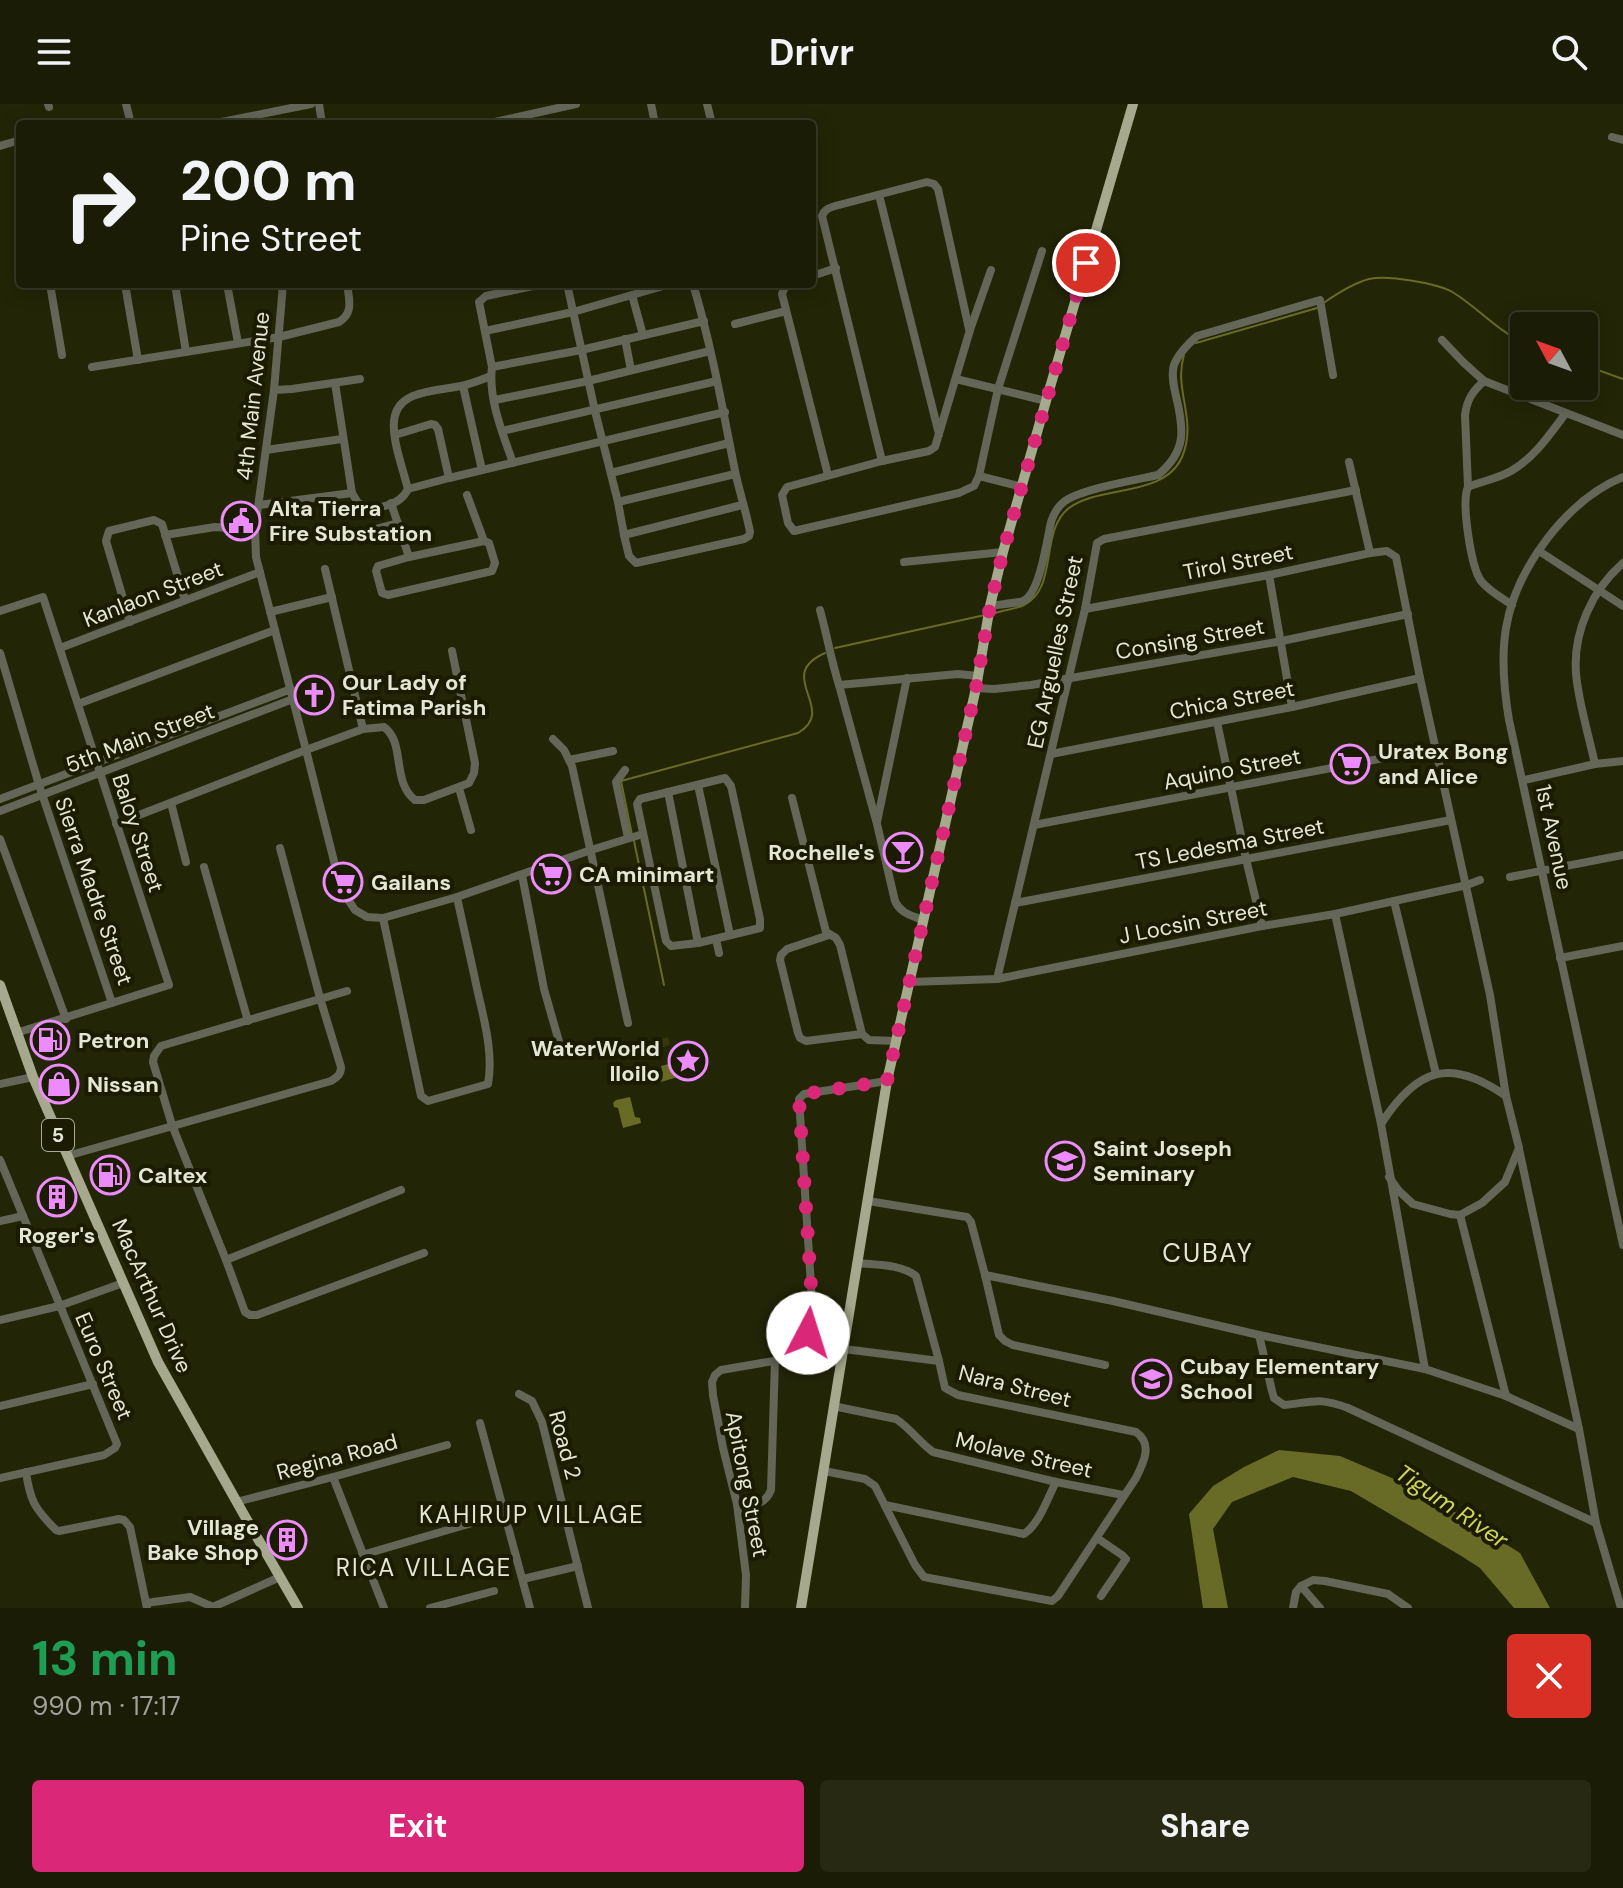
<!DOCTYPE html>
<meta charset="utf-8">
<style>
:root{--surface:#1a1c05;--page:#272913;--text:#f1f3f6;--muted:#9fa19a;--line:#383a27;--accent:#db2777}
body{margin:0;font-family:"DM Sans",sans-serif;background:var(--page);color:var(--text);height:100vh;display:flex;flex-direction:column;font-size:30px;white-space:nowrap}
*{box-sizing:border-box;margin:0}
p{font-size:26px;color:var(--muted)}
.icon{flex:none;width:44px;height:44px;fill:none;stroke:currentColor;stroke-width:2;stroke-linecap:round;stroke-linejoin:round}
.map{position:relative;height:1504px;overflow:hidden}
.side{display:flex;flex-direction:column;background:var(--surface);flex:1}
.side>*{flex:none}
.top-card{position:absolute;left:16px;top:16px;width:800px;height:168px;border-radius:8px;box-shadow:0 4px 20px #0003,0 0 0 2px var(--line);background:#1a1c05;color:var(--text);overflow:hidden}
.needle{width:52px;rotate:311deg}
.tools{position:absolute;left:1510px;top:208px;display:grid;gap:16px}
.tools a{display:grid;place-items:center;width:88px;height:88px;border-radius:8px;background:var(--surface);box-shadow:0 4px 20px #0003,0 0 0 2px var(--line);font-size:40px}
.pin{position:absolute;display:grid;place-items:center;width:68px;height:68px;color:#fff;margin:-34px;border:4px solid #fff;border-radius:50%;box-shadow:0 2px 8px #0007}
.me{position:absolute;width:88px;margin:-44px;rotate:5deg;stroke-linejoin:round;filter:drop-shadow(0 0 6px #0008)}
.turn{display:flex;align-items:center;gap:28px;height:168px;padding:0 32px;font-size:36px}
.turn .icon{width:104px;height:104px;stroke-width:2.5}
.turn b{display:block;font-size:56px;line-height:68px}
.round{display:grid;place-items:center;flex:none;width:84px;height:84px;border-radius:8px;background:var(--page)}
.head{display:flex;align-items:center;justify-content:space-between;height:136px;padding:0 32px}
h1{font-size:48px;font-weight:700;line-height:60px;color:#1e9e55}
.action{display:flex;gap:16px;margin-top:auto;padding:16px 32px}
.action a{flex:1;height:92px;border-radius:8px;background:var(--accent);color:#fff;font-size:32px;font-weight:700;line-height:92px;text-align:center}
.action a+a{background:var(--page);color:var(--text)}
header{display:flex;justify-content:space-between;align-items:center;height:104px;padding:0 32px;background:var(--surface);font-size:36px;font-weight:700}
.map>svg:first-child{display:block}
.green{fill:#35370d}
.water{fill:#686b25}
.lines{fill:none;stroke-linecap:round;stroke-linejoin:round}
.stream{stroke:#686b25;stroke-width:2}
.minor{stroke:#646658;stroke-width:8}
.major{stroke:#a6a98d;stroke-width:10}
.route{stroke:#db2777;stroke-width:14;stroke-dasharray:0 25.2}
.labels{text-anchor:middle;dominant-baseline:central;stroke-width:8;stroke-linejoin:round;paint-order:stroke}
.shield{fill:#1a1b00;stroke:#a8aa96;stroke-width:2}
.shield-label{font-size:20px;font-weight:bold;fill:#e5e7d6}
.street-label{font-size:22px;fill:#e5e7d6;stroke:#1a1b00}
.poi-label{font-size:22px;font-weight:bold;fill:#e5e7d6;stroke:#1a1b00;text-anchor:start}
.water-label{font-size:24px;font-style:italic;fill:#cdd458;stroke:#1a1b00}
.neighbourhood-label{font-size:24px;letter-spacing:2px;fill:#e5e7d6;stroke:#1a1b00}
.quarter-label{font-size:26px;letter-spacing:2px;fill:#e5e7d6;stroke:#1a1b00}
</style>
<header><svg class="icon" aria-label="menu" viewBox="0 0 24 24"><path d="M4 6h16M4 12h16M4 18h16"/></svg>Drivr<svg class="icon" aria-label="search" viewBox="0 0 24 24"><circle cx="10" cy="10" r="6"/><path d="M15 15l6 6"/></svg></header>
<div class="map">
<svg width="1623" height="1504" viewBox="0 0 1623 1504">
<rect width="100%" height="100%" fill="#232507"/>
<polygon class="green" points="668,933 670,941 618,955 616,947"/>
<g class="water">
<polygon points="700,952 704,965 661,978 659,973 663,969 661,962"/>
<polygon points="630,993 635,1013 640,1014 641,1019 623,1024 618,1004 614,1003 613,999 616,996"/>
<polygon points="1279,1346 1340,1352 1420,1386 1520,1449 1550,1504 1514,1504 1480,1464 1463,1453 1351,1387 1293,1373 1232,1398 1213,1425 1228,1504 1203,1504 1189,1410 1213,1382 1244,1363"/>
</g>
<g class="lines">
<g class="stream">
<path d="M1325 198C1338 189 1354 179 1369 175 1387 171 1438 179 1454 189 1478 204 1498 227 1524 239"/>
<polyline points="1196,239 1317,204"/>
<polyline points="1584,261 1623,275"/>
<path d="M995 509C1004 506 1016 505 1024 501 1059 483 1039 427 1069 404 1099 381 1164 394 1182 353 1198 316 1173 286 1184 251"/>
<polyline points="835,544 985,511"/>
<path d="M632 731 621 677 798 629C839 605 773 572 825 549"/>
<polyline points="634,737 664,881"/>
</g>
<g class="minor">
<polyline points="48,0 49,3"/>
<polyline points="126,0 131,20"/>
<polyline points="319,0 322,20"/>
<polyline points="651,0 655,20"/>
<polyline points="707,0 712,20"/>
<polyline points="212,20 311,0"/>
<polyline points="486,20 576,0"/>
<polyline points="1612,33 1623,36"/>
<polyline points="0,42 20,36"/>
<polyline points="879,91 939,330"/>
<polyline points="991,166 970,226 935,343 929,347 882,357 787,383 782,391 788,419 794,427 959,389 974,382 979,372 998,285 1042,147"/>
<polyline points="812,172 836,164"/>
<polyline points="50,180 62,251"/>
<polyline points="125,180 138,256"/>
<polyline points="175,180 186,248"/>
<polyline points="227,180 238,239"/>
<path d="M567 180 595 307 618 398 624 431 629 452 636 459 744 435 749 432 750 428C746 406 738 384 734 362 722 301 711 240 693 180"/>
<polyline points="786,180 782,190 828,371"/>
<polyline points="632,191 643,231"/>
<polyline points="735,220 786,207"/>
<polyline points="485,227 573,208 670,180"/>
<polyline points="625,235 631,266"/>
<polyline points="1442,236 1463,258 1484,277 1623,331"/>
<path d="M92 263 279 233 339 218C354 209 349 195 347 180"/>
<polyline points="492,263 581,246 704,217"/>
<polyline points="956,275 1046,297"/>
<path d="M1484 277C1473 287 1467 295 1465 311L1468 383C1461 398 1471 463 1481 477 1489 487 1502 494 1512 501"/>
<path d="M335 279 352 389 358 399C374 408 400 402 408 385L449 374 725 308"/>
<polyline points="463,282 482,366"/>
<polyline points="274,286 292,285 360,275"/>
<polyline points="495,296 588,277 710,247"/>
<polyline points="502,327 717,277"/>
<polyline points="395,331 431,320 435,321 438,325 449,374"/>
<polyline points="266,346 342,335"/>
<path d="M882 357 822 112C824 106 828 104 835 102L927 78 934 80 938 85 969 225"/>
<polyline points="1349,358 1370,449"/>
<path d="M513 359C503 330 488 295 492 263L479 198 486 192 542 180"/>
<polyline points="611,369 729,339"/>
<polyline points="979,372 1022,383"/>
<path d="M1623 373C1567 396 1516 464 1506 524 1501 554 1504 586 1509 616L1623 1141"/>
<path d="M1468 383C1482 377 1497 375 1511 367 1534 354 1550 330 1565 310"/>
<path d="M408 385C403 365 392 336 394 317 397 285 438 287 461 282 471 280 481 276 491 272"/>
<polyline points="467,391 484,437"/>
<polyline points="618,398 735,370"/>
<polyline points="391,399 409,453 378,462 376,467 382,489 388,491 492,467 495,459 489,439 484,437 409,453"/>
<polyline points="259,401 352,389"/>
<polyline points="165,431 215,423 230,424 255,431"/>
<polyline points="624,431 742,401"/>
<polyline points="345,433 398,419"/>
<polyline points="1539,447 1623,502"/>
<polyline points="904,458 1003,448"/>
<polyline points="325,465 363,625"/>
<polyline points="1269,471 1292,603"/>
<path d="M990 502C1000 500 1013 500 1023 497 1040 490 1047 435 1051 418 1054 409 1058 402 1065 397 1082 385 1135 376 1158 371 1187 347 1184 325 1176 292 1174 283 1171 271 1174 261 1178 250 1188 240 1197 232L1320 196 1333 271"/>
<polyline points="1085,505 1269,471 1370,449 1387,447 1396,453 1420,574 1490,891 1506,992 1519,1044 1505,1078 1482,1099 1460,1111 1450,1110 1413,1100 1399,1087 1389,1073"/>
<path d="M820 506C827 531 831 556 839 581"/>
<polyline points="0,507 43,493 169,881 16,929"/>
<polyline points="270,508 332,493"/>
<polyline points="130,518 106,437 109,427 154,416 162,420 185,496"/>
<polyline points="60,544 260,468"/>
<polyline points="0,549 39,681 112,899"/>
<polyline points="976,584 994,585 1031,581 1282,537 1408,510"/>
<polyline points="78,600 275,526"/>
<polyline points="1217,618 1246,755 1262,822"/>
<polyline points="553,635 564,646 572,662 628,919"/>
<polyline points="1051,650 1292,603 1420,574"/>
<polyline points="569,656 613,647"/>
<path d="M1595 660C1589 632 1578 597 1576 569 1573 528 1592 486 1623 459"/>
<polyline points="625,666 616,678 628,734"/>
<polygon points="725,674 731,682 760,815 760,824 698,839 671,842 666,837 637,700 640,695"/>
<polyline points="1524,676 1595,660 1623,657"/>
<polyline points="698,681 730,831"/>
<polyline points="459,684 471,726"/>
<polyline points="668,688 698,839"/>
<polyline points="792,694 826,828 836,834 840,841 862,930 869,936 895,937"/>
<polyline points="0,695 291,585"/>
<polyline points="171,699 186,758"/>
<polyline points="0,707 293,595"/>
<polyline points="877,718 907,574"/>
<polyline points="116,720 306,646 256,453 255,425 274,286 283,180"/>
<polyline points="1034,721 1436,644"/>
<polyline points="0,735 66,915"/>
<polyline points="204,763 248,917"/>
<polyline points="522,771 544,885 560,941"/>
<polyline points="1510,773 1623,751"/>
<path d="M457 793C463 822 470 851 476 880 483 912 494 948 488 980L428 997 421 992 383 814Z"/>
<polyline points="457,793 591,746 643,730"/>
<polyline points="1394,797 1436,970"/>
<polyline points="1015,799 1451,716"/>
<path d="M383 814 367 813 355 806 341 785 306 646 363 625 384 623C406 639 391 677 415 696H424L469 679 474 669 475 659 452 547"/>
<path d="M922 816C911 811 900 809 895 797L877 720 839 581 958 570 978 572"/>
<polyline points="829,831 787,845 781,851 780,856 798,929 800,934 806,937 862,930"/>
<polyline points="716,835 719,849"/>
<polyline points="1560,854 1623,842"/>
<polyline points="997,875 1085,505 1097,439 1104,435 1356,386"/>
<polyline points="910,878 997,875 1262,822 1335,810 1467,781 1480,776"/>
<polyline points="347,887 161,942 154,952 153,958 172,1021 226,1156 245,1208 250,1211 257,1211 424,1149"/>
<polyline points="0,980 33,973"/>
<path d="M1381 1020C1417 964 1450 953 1506 992"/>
<path d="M67 1052 331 977C337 973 341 971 341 963L320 894 280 744"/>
<polyline points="0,1056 117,1340 115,1344 104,1351 0,1374"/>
<polyline points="868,1097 967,1113 971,1118 985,1171 999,1231 1005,1237 1013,1241 1105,1261"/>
<polyline points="1460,1111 1506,1292"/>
<polyline points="0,1117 23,1112"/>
<polyline points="226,1156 401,1086"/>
<path d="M858 1159C876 1161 901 1160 916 1172L939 1257"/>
<polyline points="985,1171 1113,1197 1259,1231 1425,1265 1381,1020 1335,810"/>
<polyline points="0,1216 59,1202 123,1179"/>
<path d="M1259 1231 1272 1287 1274 1294 1284 1301C1314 1298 1318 1293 1348 1304L1596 1419"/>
<polyline points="805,1251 812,1197 799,995 804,990 887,977"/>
<polyline points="1425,1265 1506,1292 1579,1325 1519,1045"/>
<polyline points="519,1290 532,1297 542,1318 588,1504"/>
<polyline points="0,1302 93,1280"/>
<path d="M833 1302 896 1315C910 1324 919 1338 933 1348L1056 1378 1123 1391"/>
<polyline points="480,1319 530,1504"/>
<polyline points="1579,1325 1596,1419 1621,1504"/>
<path d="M26 1368C30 1397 35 1405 56 1426L59 1427 119 1415 124 1416 130 1423 147 1504"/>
<polyline points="333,1373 384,1504"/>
<polyline points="236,1398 333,1373 447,1341"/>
<path d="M737 1400C754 1399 764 1403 771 1386L775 1256"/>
<path d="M885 1401 1024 1430C1040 1419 1047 1395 1056 1378"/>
<polyline points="1097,1434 1122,1451 1126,1455 1101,1492"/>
<polyline points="362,1451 472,1419"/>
<polyline points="523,1475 578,1462"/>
<polyline points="1301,1482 1320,1504"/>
<polyline points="146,1499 190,1493 213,1503 280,1473"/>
<polyline points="430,1504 494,1487"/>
<path d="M745 1504 746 1471 737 1400 723 1344 713 1291 712 1278 715 1271 721 1266 844 1245 939 1257 945 1284 958 1291 1136 1328C1153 1340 1144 1358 1136 1374L1058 1492 1052 1497 924 1473 915 1461 875 1382 865 1375 824 1367"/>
<polyline points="1293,1504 1296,1488 1301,1482 1313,1476 1325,1477 1388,1490 1408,1504"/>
</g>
<g class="major">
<polyline points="0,881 33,973 158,1258 243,1409 298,1504"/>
<polyline points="801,1504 887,977 976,584 990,502 1003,448 1046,297 1133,0"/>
</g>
</g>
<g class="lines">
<polyline class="route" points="808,1229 812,1197 799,995 804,990 887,977 976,584 990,502 1003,448 1086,159"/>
</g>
<defs>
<g id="civic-ring" transform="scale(2)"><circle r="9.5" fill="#1a1b00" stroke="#ec8cfb" stroke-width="1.5"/><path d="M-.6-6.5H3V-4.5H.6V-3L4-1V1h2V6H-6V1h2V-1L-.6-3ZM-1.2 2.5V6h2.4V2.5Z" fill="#ec8cfb"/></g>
<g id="church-ring" transform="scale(2)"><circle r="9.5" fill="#1a1b00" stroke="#ec8cfb" stroke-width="1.5"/><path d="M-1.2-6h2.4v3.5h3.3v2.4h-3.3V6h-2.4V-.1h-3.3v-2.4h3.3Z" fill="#ec8cfb"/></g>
<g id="supermarket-ring" transform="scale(2)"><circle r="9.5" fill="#1a1b00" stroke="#ec8cfb" stroke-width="1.5"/><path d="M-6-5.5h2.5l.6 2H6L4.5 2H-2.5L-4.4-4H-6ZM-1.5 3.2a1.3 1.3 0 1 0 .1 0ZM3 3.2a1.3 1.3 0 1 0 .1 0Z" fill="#ec8cfb"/></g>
<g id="bar-ring" transform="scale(2)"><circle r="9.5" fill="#1a1b00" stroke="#ec8cfb" stroke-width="1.5"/><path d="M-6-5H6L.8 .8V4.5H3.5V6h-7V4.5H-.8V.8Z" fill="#ec8cfb"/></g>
<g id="fuel-ring" transform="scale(2)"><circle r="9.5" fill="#1a1b00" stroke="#ec8cfb" stroke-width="1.5"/><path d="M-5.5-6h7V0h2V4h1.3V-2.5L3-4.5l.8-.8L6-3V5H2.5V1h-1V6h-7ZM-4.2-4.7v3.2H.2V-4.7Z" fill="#ec8cfb"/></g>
<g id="sight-ring" transform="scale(2)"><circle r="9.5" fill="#1a1b00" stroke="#ec8cfb" stroke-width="1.5"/><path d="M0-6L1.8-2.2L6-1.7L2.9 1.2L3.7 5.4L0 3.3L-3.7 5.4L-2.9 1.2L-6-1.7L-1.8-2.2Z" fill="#ec8cfb"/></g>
<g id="shop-ring" transform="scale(2)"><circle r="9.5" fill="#1a1b00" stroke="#ec8cfb" stroke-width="1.5"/><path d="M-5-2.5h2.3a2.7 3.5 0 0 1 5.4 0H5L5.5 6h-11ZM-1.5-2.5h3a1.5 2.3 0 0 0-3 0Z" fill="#ec8cfb"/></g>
<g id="university-ring" transform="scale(2)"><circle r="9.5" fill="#1a1b00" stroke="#ec8cfb" stroke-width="1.5"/><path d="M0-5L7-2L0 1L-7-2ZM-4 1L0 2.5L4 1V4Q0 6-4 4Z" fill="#ec8cfb"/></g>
<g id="building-ring" transform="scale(2)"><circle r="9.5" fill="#1a1b00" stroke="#ec8cfb" stroke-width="1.5"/><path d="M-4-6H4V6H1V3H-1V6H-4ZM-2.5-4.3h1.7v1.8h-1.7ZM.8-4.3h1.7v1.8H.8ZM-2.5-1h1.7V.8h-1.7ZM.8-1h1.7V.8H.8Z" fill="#ec8cfb"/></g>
<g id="school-ring" transform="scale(2)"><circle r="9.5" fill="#1a1b00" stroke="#ec8cfb" stroke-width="1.5"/><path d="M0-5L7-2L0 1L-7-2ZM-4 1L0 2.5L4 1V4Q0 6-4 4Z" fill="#ec8cfb"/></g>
</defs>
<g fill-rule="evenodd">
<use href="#civic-ring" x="241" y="417"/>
<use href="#church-ring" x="314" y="591"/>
<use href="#supermarket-ring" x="1350" y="660"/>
<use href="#bar-ring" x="903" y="748"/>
<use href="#supermarket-ring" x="551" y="770"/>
<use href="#supermarket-ring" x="343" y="778"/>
<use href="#fuel-ring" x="50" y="936"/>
<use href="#sight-ring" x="688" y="957"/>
<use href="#shop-ring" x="59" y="980"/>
<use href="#university-ring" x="1065" y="1057"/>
<use href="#fuel-ring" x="110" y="1071"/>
<use href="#building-ring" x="57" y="1093"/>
<use href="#school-ring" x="1152" y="1275"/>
<use href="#building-ring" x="287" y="1436"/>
</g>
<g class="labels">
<rect class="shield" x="42" y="1015" width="32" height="32" rx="6"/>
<g class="shield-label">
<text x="58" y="1031">5</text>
</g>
<g class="street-label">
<text transform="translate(253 292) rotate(-84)">4th Main Avenue</text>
<text transform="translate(1238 458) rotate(-11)">Tirol Street</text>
<text transform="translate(153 490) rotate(-21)">Kanlaon Street</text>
<text transform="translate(1190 535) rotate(-10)">Consing Street</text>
<text transform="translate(1055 548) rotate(-78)">EG Arguelles Street</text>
<text transform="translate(1232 596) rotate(-11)">Chica Street</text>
<text transform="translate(140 634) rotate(-21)">5th Main Street</text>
<text transform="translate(1232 665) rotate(-11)">Aquino Street</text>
<text transform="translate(138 729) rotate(72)">Baloy Street</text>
<text transform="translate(1554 733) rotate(78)">1st Avenue</text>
<text transform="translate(1230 740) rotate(-11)">TS Ledesma Street</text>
<text transform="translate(94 787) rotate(71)">Sierra Madre Street</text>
<text transform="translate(1193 818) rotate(-11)">J Locsin Street</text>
<text transform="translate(152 1192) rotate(66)">MacArthur Drive</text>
<text transform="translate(104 1262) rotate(67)">Euro Street</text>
<text transform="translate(1015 1282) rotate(14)">Nara Street</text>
<text transform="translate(565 1341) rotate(75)">Road 2</text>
<text transform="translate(1024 1351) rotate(13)">Molave Street</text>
<text transform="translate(337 1353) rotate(-15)">Regina Road</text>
<text transform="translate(747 1380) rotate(79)">Apitong Street</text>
</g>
<g class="poi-label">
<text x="269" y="404">Alta Tierra<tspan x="269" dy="25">Fire Substation</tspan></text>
<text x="342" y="578">Our Lady of<tspan x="342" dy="25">Fatima Parish</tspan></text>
<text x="1378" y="647">Uratex Bong<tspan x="1378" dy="25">and Alice</tspan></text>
<text x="875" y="748" text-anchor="end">Rochelle's</text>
<text x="579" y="770">CA minimart</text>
<text x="371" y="778">Gailans</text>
<text x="78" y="936">Petron</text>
<text x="660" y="944" text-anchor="end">WaterWorld<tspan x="660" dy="25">Iloilo</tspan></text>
<text x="87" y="980">Nissan</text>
<text x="1093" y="1044">Saint Joseph<tspan x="1093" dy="25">Seminary</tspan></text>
<text x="138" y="1071">Caltex</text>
<text x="57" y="1131" text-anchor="middle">Roger's</text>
<text x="1180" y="1262">Cubay Elementary<tspan x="1180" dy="25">School</tspan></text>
<text x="259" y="1423" text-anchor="end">Village<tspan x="259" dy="25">Bake Shop</tspan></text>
</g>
<g class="water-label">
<text transform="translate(1452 1402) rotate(34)">Tigum River</text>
</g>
<g class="neighbourhood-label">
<text x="532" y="1410">KAHIRUP VILLAGE</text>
<text x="424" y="1463">RICA VILLAGE</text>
</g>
<g class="quarter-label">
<text x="1208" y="1149">CUBAY</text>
</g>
</g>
</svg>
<div class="tools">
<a><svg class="needle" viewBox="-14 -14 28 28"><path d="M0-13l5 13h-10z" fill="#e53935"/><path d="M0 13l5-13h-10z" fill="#9fa19a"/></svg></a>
</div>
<div class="pin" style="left:1086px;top:159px;background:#d93025"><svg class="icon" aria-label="arrive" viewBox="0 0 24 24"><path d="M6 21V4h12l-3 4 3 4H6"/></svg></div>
<svg class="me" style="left:808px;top:1229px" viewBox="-20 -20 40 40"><circle r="19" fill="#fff"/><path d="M0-13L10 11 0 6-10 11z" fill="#db2777"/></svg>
<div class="top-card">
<div class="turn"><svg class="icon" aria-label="right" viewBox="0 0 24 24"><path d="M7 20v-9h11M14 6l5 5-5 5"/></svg><div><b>200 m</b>Pine Street</div></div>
</div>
</div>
<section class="side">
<div class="head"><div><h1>13 min</h1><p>990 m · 17:17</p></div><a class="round" style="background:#d93025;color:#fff"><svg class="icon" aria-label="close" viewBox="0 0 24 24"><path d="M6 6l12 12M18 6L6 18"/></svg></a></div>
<div class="action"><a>Exit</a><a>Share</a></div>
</section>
